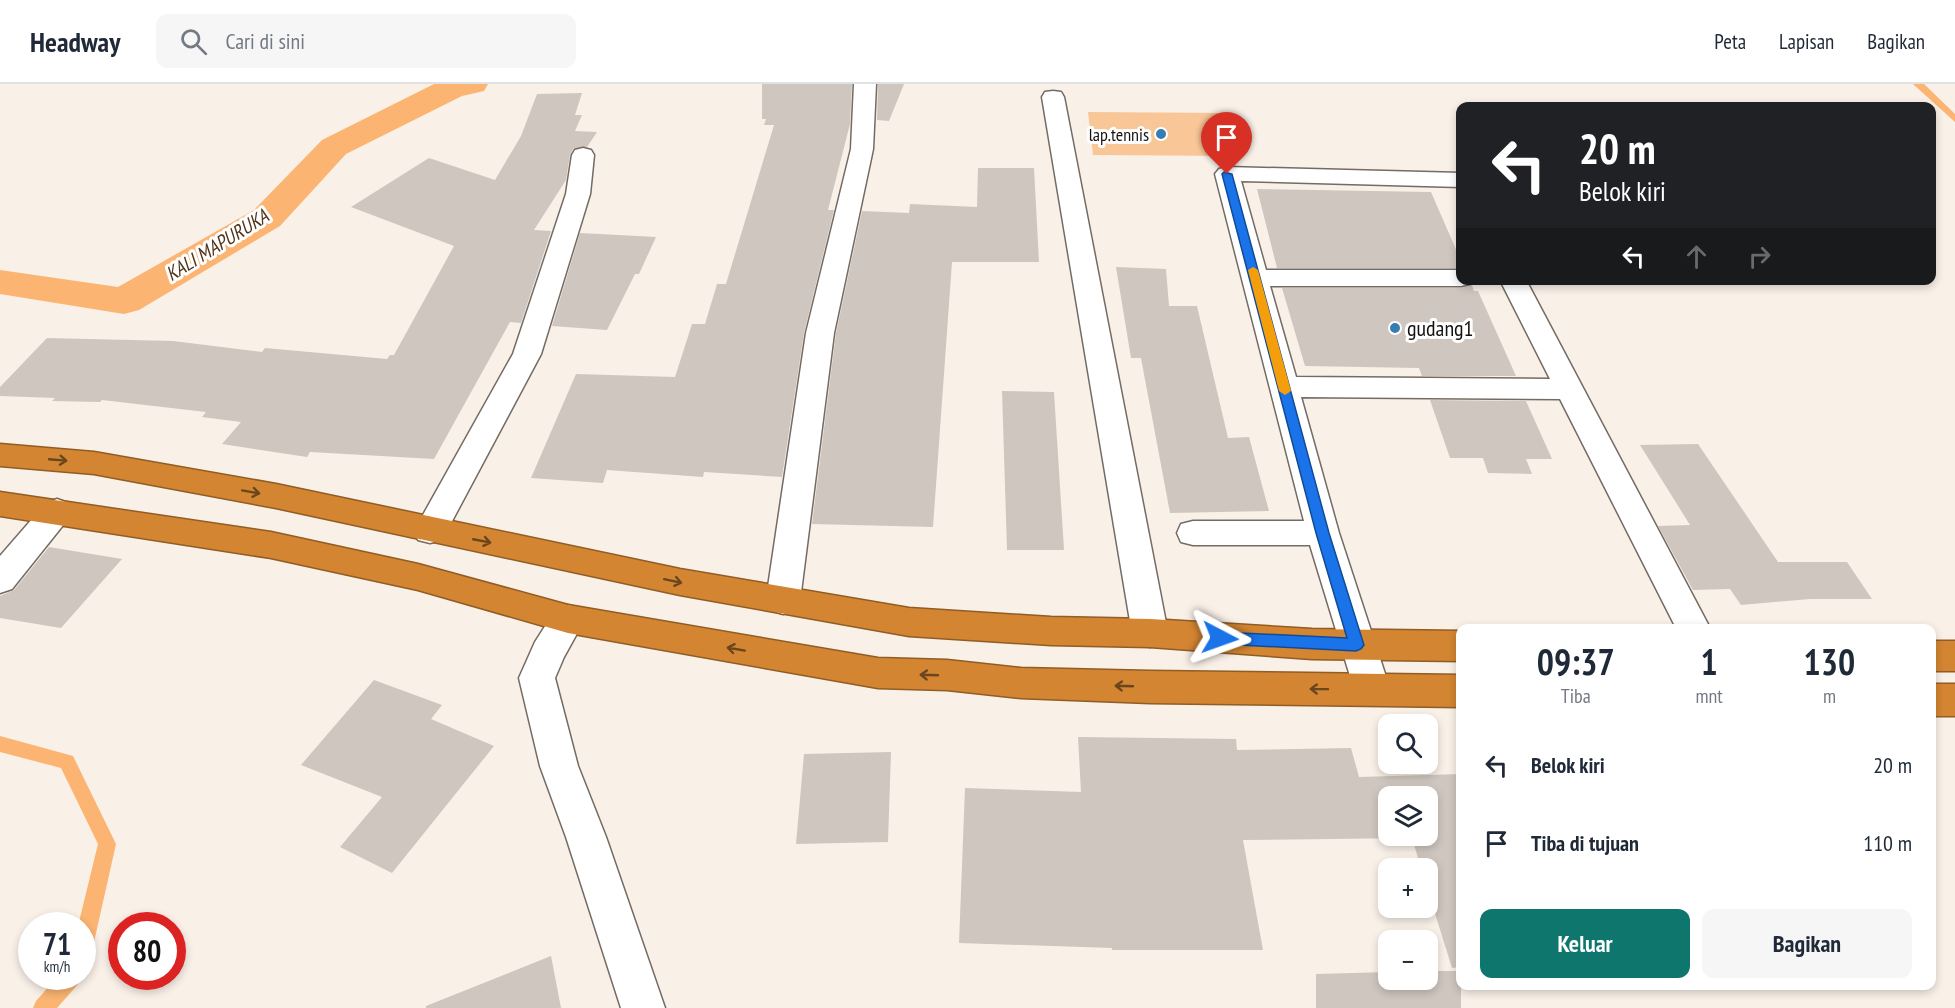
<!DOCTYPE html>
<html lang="id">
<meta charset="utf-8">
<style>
:root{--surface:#fff;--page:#f6f6f7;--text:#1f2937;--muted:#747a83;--line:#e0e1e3;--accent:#0f766e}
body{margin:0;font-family:"PT Sans Narrow",sans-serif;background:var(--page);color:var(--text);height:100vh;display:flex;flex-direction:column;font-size:22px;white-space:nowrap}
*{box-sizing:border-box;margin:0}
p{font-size:20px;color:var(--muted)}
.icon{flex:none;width:33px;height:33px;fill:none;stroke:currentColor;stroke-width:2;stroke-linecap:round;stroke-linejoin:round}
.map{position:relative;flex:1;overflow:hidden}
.details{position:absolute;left:1456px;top:540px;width:480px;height:366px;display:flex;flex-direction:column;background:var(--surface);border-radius:12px;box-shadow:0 3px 9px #0003}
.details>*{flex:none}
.top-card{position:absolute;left:1456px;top:18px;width:480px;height:183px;border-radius:12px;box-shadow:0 3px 9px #0003;background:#202124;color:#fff;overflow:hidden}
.controls{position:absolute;left:1378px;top:630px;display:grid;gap:12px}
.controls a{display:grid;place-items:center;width:60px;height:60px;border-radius:12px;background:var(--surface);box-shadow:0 3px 9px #0003;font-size:30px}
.speed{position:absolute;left:18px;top:828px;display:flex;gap:12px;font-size:30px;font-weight:700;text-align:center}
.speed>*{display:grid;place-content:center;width:78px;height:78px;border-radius:50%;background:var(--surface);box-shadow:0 3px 9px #0003;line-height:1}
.speed small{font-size:15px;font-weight:400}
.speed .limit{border:9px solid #d22;background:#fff;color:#111}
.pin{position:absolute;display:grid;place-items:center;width:51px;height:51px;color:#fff;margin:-62px -26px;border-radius:50% 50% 50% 0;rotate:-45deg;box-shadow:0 0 6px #0007}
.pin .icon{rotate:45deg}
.me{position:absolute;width:66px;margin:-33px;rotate:94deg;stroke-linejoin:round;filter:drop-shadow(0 0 4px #0008)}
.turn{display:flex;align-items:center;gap:21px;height:126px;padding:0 24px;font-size:27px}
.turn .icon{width:78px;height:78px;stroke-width:2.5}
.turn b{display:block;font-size:42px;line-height:51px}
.lanes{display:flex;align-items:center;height:57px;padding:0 24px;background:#0003;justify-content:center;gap:30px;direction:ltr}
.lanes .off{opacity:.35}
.eta{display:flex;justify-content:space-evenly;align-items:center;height:102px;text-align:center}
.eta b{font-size:36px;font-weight:700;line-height:42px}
.primary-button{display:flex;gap:12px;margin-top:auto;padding:12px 24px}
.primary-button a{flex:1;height:69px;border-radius:12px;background:var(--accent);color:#fff;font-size:24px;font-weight:700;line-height:69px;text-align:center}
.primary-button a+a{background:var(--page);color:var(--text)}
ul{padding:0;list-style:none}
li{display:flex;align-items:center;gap:18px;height:78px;padding:0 24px}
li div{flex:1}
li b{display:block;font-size:22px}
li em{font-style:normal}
header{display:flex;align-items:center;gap:36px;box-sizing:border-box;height:84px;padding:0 30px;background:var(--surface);border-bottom:2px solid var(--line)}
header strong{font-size:28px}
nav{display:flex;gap:33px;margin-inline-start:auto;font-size:21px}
.search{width:420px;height:54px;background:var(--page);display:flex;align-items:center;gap:15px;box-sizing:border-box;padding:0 21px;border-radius:12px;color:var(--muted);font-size:22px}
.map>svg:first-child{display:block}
.green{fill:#f9c697}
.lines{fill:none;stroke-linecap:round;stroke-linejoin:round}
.stream{fill:#fbb471;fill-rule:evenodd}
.canal{fill:#fbb471;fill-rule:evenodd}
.building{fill:#cfc6bf;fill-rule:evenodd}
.minor-casing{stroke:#736b64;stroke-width:3}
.highway-casing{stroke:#905d25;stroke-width:3}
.minor{fill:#fff;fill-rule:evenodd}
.highway{fill:#d38531;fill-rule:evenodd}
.oneway{stroke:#6a461f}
.route{fill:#1a73e8;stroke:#114b97;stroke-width:1.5}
.slow{fill:#f59e0b}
.poi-dot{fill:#367eb2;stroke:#fff;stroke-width:2}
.labels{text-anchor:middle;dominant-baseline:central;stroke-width:6;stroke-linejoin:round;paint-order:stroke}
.far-poi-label{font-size:18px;fill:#151210;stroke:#fff;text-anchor:end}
.far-water-label{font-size:20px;font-style:italic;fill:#523518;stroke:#fff}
.poi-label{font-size:22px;fill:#151210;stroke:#fff;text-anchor:start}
</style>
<header>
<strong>Headway</strong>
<div class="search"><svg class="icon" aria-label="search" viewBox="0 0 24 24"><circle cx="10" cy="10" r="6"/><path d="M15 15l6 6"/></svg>Cari di sini</div>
<nav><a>Peta</a><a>Lapisan</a><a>Bagikan</a></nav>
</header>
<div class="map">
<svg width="1955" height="924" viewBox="0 0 1955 924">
<rect width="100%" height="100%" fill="#f9f0e8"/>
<polygon class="green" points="1088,28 1226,29 1238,72 1093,71"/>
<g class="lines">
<g class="stream">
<polygon points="1913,0 1924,0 1955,30 1955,38"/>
<polygon points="0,652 73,672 116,760 92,867 89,874 82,877 82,842 78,842 98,760 61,684 0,668"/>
<polygon points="58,892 82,892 79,899 57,924 33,924 36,917"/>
</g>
<polygon class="canal" points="434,0 488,0 484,7 462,12 346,70 280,142 139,226 124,230 0,210 0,186 118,203 254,126 322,56"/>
</g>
<g class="building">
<polygon points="762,0 852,0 850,40 828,126 834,126 804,249 782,393 704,388 703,393 607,386 603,399 531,394 576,290 675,293 692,240 705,240 717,200 726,200 774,41 764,41 766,35 762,35"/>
<polygon points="878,0 904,0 889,37 877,36"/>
<polygon points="582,9 575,31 582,31 575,47 597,48 587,63 573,65 570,71 566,96 534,146 551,147 521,239 510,238 434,375 310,368 307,373 222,360 241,338 202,333 206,328 102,316 100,318 52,317 55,314 0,312 0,303 47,254 173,257 262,268 265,264 387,275 390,271 394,271 454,162 351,123 429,74 495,96 521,52 537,10"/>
<polygon points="978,84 1034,84 1039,178 952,178 933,443 812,440 836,249 862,127 909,129 910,120 977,123"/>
<polygon points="1257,105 1431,108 1461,177 1461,184 1277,184"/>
<polygon points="580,149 656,153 639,190 635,190 607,246 552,242"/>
<polygon points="1116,183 1166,185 1169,222 1197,222 1228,354 1249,353 1269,427 1170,429 1141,274 1131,274"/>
<polygon points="1472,201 1474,207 1478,207 1516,292 1422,292 1419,284 1305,282 1282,204 1461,204"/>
<polygon points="1002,307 1054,308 1064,466 1007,466"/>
<polygon points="1430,316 1526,317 1552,375 1526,375 1532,390 1488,389 1483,374 1450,374"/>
<polygon points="1698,360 1778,478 1847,478 1872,515 1810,515 1741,521 1730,505 1693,506 1658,442 1690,441 1640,361"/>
<polygon points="49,463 122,475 61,544 0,534 0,512 14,506"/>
<polygon points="374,596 442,621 431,635 494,662 392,789 340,763 382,713 301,681"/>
<path d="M1078 653 1236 655 1237 666 1351 664 1359 693 1461 690V883L1452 884 1428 807V784H1421L1412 754 1243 756 1263 866H1112V864L959 859 965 704 1081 708ZM1389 712H1428V752H1389Z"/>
<polygon points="891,668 888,758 796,760 804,670"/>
<polygon points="551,872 561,924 426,924 426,922"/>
<polygon points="1428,887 1461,887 1461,924 1316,924 1316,890 1389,888 1389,896 1428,896"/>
</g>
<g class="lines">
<g class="minor-casing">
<g id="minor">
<polygon points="854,0 876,0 873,65 834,249 800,516 795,526 783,530 771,526 766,516 806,249 851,65"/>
<polygon points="1053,7 1061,8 1064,13 1168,549 1162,559 1150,563 1138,559 1132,549 1042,13 1045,8"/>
<polygon points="583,64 591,66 594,71 590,110 541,270 442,456 430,459 418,456 414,447 513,270 566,110 572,71 575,66"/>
<polygon points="1227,83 1461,89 1461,103 1241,97 1266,186 1461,186 1461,196 1472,196 1470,200 1461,202 1270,202 1296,293 1550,295 1500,196 1526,196 1710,544 1676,544 1560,315 1301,313 1339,449 1390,605 1385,616 1372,621 1359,616 1354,605 1310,461 1193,461 1181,458 1177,449 1181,440 1193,437 1304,437 1215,90 1219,85"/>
<polygon points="57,415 68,419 73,427 68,435 12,505 0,509 0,472 46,419"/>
<polygon points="568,521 580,525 585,535 564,573 555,594 578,682 606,753 665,924 621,924 566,753 540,682 519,594 535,558 556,525"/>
</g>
</g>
<g class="highway-casing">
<g id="highway">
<polygon points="0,360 94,368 276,400 680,485 909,524 1051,533 1150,535 1312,545 1461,547 1461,577 1312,575 1150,563 1051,561 909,552 680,511 276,424 94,390 0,382"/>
<polygon points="0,408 271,448 418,480 568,521 878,574 947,576 1021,584 1150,587 1461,591 1461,623 1150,619 1021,614 947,606 878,604 568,549 418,506 271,474 0,432"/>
<rect x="1932" y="557" width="23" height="30"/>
<rect x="1932" y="600" width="23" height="32"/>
</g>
</g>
<use href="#minor" class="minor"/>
<use href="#highway" class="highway"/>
</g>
<defs><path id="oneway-shaft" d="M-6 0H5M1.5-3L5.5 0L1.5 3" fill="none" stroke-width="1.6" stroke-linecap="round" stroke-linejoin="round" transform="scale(1.5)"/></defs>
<g class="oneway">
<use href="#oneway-shaft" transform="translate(58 376) rotate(5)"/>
<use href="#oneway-shaft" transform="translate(251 408) rotate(10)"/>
<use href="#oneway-shaft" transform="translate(482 457) rotate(11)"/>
<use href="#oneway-shaft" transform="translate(673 497) rotate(12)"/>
<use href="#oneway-shaft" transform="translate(736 565) rotate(-170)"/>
<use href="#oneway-shaft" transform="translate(929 591) rotate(-178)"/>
<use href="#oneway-shaft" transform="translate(1124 602) rotate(-178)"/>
<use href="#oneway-shaft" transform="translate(1319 605) rotate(-179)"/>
</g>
<polygon class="route" points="1224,88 1232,90 1329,449 1364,561 1361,565 1356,567 1220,560 1214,558 1212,554 1214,550 1220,548 1347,554 1316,449 1222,90"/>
<polygon class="slow" points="1253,183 1258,186 1291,307 1285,311 1279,307 1248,186"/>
<g class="poi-dot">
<circle cx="1161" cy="50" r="6"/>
<circle cx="1395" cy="244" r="6"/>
</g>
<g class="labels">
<g class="far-poi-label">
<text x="1149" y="50">lap.tennis</text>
</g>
<g class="far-water-label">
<text transform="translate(217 161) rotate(-32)">KALI MAPURUKA</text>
</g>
<g class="poi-label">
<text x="1407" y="244">gudang1</text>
</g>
</g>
</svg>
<div class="controls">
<a><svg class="icon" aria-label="search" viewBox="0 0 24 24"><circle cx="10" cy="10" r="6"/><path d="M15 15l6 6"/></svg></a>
<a><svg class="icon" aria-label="layers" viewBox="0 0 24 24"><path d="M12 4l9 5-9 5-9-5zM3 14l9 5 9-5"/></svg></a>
<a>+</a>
<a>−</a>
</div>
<div class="speed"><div>71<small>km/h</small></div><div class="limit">80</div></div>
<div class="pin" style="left:1227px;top:90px;background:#d93025"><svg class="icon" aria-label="arrive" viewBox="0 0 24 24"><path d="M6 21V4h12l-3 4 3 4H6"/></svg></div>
<svg class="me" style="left:1220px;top:554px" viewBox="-20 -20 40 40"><path d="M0-17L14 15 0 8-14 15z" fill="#1a73e8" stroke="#fff" stroke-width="4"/></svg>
<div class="top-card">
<div class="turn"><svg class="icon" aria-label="left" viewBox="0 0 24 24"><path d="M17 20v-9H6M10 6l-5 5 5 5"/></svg><div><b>20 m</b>Belok kiri</div></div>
<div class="lanes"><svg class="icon" aria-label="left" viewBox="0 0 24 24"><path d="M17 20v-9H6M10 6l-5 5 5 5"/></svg><svg class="icon off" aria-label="ahead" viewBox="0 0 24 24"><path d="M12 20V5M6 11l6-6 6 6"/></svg><svg class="icon off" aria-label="right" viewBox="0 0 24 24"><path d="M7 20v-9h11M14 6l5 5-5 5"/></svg></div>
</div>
<section class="details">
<div class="eta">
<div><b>09:37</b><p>Tiba</p></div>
<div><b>1</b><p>mnt</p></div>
<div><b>130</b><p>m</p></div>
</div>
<ul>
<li><svg class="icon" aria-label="left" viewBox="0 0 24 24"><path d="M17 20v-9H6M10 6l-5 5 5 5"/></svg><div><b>Belok kiri</b></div><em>20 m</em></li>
<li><svg class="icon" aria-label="arrive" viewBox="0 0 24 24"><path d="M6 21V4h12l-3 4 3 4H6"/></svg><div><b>Tiba di tujuan</b></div><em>110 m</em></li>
</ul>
<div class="primary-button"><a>Keluar</a><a>Bagikan</a></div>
</section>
</div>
